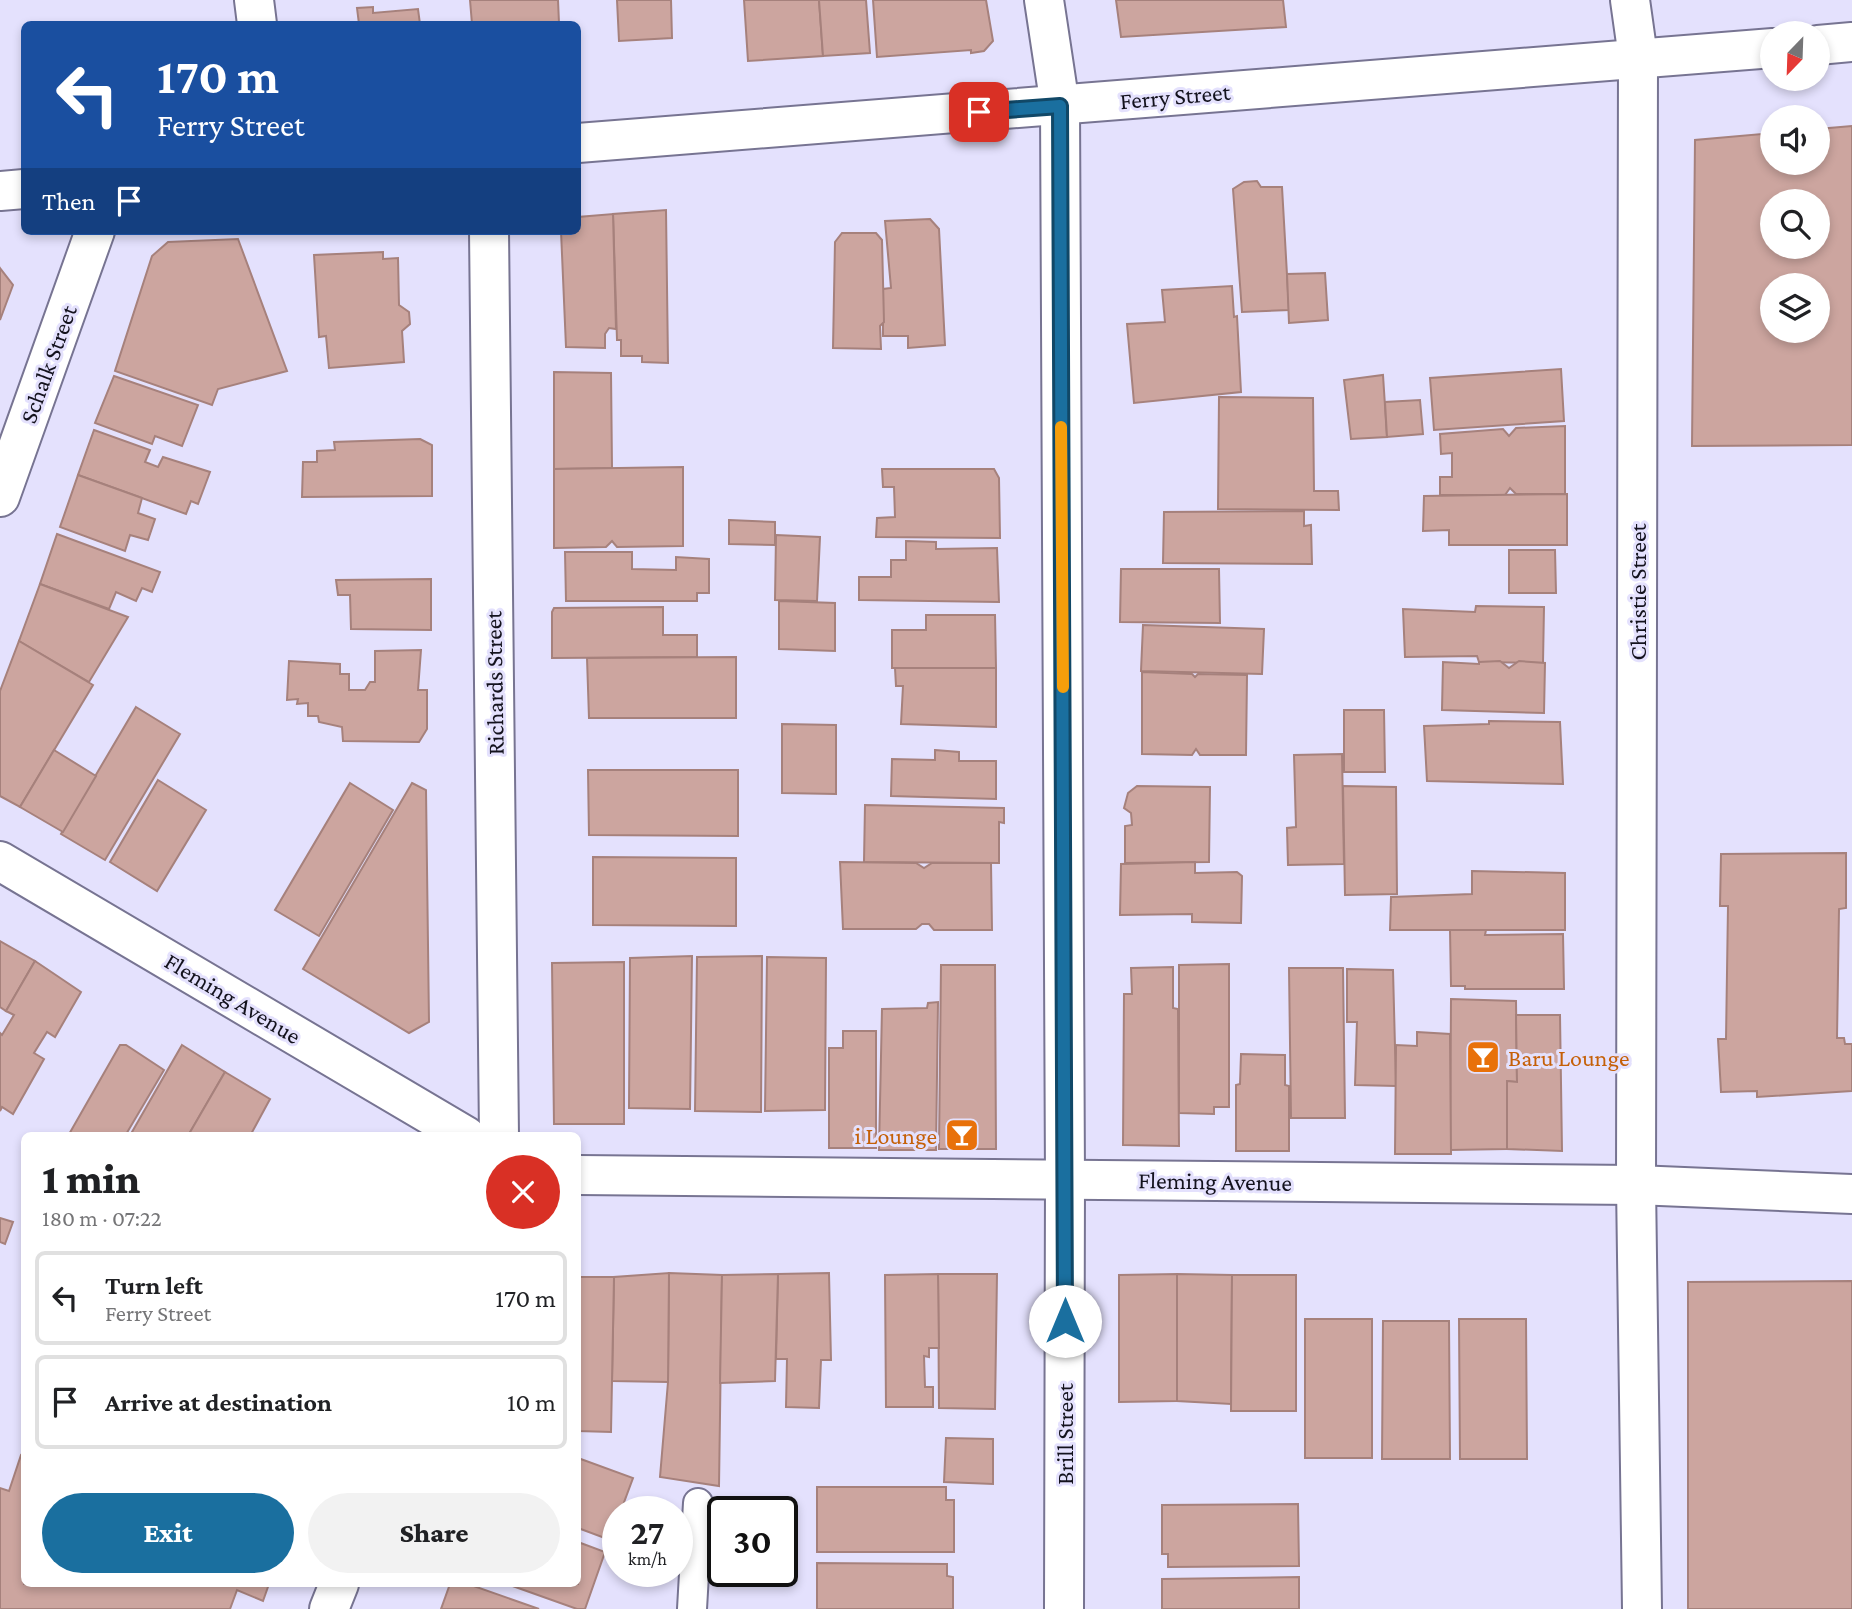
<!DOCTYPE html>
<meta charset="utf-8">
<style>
:root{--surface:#fff;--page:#f2f2f2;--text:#202124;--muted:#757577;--line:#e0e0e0;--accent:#1a6f9f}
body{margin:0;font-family:"Crimson Pro",serif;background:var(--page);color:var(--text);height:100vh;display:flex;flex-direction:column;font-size:26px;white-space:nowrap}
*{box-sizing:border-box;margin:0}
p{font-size:23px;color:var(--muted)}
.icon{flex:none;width:38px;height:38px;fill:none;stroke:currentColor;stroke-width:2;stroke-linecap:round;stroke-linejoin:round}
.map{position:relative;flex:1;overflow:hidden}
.sheet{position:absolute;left:21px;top:1132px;width:560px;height:455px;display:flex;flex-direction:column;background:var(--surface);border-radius:10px;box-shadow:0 4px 10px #0003}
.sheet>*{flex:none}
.guide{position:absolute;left:21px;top:21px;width:560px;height:214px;border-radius:10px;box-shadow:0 4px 10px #0003;background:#1a4fa0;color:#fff;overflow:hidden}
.needle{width:46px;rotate:203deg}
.tools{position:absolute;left:1760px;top:21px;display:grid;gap:14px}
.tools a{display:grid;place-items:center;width:70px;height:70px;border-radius:50%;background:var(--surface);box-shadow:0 4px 10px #0003;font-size:35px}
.speed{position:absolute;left:602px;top:1496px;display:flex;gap:14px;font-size:35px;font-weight:700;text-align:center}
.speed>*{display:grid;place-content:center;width:91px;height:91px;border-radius:50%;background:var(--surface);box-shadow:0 4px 10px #0003;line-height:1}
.speed small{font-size:18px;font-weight:400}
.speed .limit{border:4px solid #111;border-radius:10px;background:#fff;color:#111}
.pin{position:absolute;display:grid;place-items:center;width:60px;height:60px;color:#fff;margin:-30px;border-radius:14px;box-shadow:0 4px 10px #0006}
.me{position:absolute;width:77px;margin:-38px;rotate:0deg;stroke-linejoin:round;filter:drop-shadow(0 0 5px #0008)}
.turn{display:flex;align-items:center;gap:24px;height:147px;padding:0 21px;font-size:32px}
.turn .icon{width:91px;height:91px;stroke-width:2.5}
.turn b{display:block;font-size:49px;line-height:60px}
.then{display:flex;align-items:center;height:66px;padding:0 21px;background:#0003;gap:14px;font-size:26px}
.round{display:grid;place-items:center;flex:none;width:74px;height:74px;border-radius:37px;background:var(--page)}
.summary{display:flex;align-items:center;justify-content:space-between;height:119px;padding:0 21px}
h1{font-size:42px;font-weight:800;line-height:52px}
.button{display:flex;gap:14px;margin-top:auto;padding:14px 21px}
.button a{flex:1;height:80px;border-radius:42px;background:var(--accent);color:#fff;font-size:28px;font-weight:800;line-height:80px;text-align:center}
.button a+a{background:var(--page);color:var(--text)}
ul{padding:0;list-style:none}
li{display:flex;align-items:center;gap:21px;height:94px;margin:0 14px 10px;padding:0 7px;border:4px solid var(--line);border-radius:10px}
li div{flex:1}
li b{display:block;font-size:26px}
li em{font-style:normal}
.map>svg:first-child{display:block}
.building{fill:#cca59f;stroke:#a6817c;stroke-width:2;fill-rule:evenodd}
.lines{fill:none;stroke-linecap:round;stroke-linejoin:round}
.service-casing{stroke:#777492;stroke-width:32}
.minor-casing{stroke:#777492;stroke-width:42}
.primary-casing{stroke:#777492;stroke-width:42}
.service{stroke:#fff;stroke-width:28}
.minor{stroke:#fff;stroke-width:38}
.primary{stroke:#fff;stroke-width:38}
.route-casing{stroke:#114867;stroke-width:18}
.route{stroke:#1a6f9f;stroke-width:12}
.slow{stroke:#f59e0b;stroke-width:12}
.labels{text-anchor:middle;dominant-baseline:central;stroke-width:6;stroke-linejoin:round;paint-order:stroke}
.street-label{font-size:24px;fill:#13121d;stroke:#e4e1fd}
.food-label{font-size:24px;fill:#c56008;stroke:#e4e1fd;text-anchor:start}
</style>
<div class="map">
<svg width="1852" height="1609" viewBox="0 0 1852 1609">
<rect width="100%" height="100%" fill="#e4e1fd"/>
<g class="building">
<polygon points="470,0 558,0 559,23 472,24"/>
<polygon points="617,0 671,0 672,38 619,41"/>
<polygon points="744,0 819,0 823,56 748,61"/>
<polygon points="819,0 866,0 870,53 823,56"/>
<polygon points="873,0 986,0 993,41 984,51 971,53 971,50 877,57"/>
<polygon points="1116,0 1283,0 1286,27 1121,37"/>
<polygon points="373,7 373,13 418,9 420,24 359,24 357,8"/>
<path d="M1852 126V445L1692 446 1695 140 1773 133V163H1818V129ZM1773 201H1818V247H1773ZM1773 285H1818V331H1773Z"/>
<polygon points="1257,181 1261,187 1282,187 1289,310 1242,312 1233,189 1244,182"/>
<polygon points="666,210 668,363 642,362 642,356 621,356 621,340 617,340 613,214"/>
<polygon points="613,214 616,329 609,328 605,334 605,348 566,347 561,231 578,231 578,217"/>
<polygon points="930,219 939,229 945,345 908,348 908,336 883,336 883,289 891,288 885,221"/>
<polygon points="842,233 876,233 882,240 884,322 880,326 881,349 833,348 835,242"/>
<polygon points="238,239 287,371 218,389 212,405 115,371 152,256 168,242"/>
<polygon points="383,252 383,259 398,258 399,305 409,312 410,324 402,331 404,362 329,368 326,336 319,337 314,255"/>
<polygon points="0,268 13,285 0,320"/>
<polygon points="1325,273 1328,320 1289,323 1287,274"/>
<polygon points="1232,286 1234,317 1237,316 1241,392 1134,403 1127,324 1165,322 1162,290"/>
<polygon points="1561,369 1564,421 1434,430 1430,378"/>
<polygon points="554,372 611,373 612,468 554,469"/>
<polygon points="1383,375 1387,437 1351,439 1344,380"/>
<polygon points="114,376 198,405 182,446 155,436 152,444 95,423"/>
<polygon points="1219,397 1313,398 1314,491 1338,491 1339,510 1218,509"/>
<polygon points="1420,400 1423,434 1387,437 1385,402"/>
<polygon points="1565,426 1565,494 1516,494 1510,488 1505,495 1440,495 1440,477 1452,477 1452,453 1441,454 1440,434 1503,429 1509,436 1516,428"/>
<polygon points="94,430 150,450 145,462 158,467 163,457 210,472 198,504 191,501 186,514 78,475"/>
<polygon points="420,439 432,445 432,496 302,497 303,462 317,462 317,451 335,450 334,442"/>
<polygon points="683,467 683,546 617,547 612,541 606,547 554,548 554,469"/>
<polygon points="882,469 994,469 999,478 1000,538 876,537 877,518 895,517 894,487 883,487"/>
<polygon points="78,475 142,498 138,513 155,519 148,540 130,535 125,551 60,527"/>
<polygon points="1567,494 1567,545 1449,545 1449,530 1423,531 1424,496"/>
<polygon points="1304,511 1304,526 1311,525 1312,564 1163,563 1164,512"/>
<polygon points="729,520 775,522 775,545 729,544"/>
<polygon points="57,534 160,572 152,592 142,588 136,601 116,592 109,609 40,584"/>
<polygon points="776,535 820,537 817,601 775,600"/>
<polygon points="906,541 936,542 936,549 997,548 999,602 859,600 859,577 891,577 891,560 906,560"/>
<polygon points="1509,550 1555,550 1556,593 1509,593"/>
<polygon points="565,552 632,552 632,569 676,570 676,557 709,559 709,593 697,593 697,601 566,601"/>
<polygon points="1121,569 1219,569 1220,623 1120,622"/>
<polygon points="431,579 431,630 351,629 350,595 338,595 336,580"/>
<polygon points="40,584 128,617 89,682 19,641"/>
<polygon points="779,601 835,603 835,651 779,649"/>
<polygon points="1476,606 1544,607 1543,663 1479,662 1477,656 1405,657 1403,609 1475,612"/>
<polygon points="663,607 663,635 697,635 697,657 552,658 552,612 554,608"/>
<polygon points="926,615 995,615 996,668 892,668 892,630 926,630"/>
<polygon points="1143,625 1264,629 1262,674 1141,671"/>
<polygon points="19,641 93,685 20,807 0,796 0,691"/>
<polygon points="421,650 418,690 427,690 427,729 419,742 343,741 342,727 319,722 318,716 308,716 308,703 297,704 298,699 287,700 289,661 340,664 340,674 349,674 349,690 365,690 370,682 375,682 375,651"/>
<polygon points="736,657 736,718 589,718 587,658"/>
<polygon points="1500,661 1509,668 1519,661 1545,663 1544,713 1442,710 1443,662 1479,664 1479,662"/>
<polygon points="895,668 996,668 996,727 901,724 903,686 896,686"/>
<polygon points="1142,672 1192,674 1195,677 1198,674 1247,675 1246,755 1200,755 1196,749 1192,755 1142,754"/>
<polygon points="136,707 180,734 105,860 61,834"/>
<polygon points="1344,710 1384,710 1385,772 1344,772"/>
<polygon points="1489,721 1560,722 1563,784 1427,781 1424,726 1489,724"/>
<polygon points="782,724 836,725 836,794 782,793"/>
<polygon points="54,750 96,776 63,832 20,807"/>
<polygon points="935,750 959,752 959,761 996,761 996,799 891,796 892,759 935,760"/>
<polygon points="1342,754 1344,864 1288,865 1287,828 1296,827 1294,755"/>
<polygon points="588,770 738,770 738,836 589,835"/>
<polygon points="158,780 206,810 157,891 110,862"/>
<polygon points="350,783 393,810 319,936 275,910"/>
<polygon points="412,783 426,790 429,1022 409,1033 303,969"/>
<polygon points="1137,786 1210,787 1209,862 1125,863 1125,826 1132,825 1131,813 1124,808 1128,793"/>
<polygon points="1343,786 1396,787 1397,894 1345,895"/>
<polygon points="865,805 1004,808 1004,823 999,822 999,863 864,862"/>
<polygon points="1846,853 1846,908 1839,909 1837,1038 1844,1038 1845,1044 1852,1044 1852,1091 1757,1097 1757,1091 1721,1092 1718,1039 1726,1039 1728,906 1720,906 1721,854"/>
<polygon points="593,857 736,858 736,926 593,925"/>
<polygon points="840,862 916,863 924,868 932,863 991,863 992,930 934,930 929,924 922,924 916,929 843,929"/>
<polygon points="1195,862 1195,873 1237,872 1242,876 1241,923 1192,922 1192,914 1120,915 1121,864"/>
<polygon points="1472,871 1565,873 1565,930 1390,930 1391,897 1472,894"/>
<polygon points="1450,930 1486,930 1485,935 1563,934 1564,989 1465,989 1465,986 1451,986"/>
<polygon points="0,941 35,961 6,1011 0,1007"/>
<polygon points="692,956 690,1109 629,1108 630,958"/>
<polygon points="762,956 761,1112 695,1111 697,957"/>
<polygon points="767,957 826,958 825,1110 765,1111"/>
<polygon points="35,961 81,992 55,1037 47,1032 34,1053 44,1059 13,1114 2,1107 0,1111 0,1033 2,1035 14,1015 6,1011"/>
<polygon points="624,962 624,1124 554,1124 552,963"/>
<polygon points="1229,964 1229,1107 1214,1107 1214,1114 1179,1113 1179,965"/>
<polygon points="941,965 995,965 996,1149 939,1149"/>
<polygon points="1173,967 1173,1008 1178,1009 1179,1146 1123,1145 1124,994 1132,994 1131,968"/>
<polygon points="1289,968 1343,968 1345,1118 1291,1118"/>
<polygon points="1347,969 1393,970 1396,1086 1355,1085 1357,1022 1347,1022"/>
<polygon points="1451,999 1516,1001 1517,1082 1507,1081 1507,1149 1450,1150"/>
<polygon points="938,1002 936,1150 879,1150 882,1009 927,1008 928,1003"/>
<polygon points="1516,1015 1560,1015 1562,1151 1507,1149 1507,1081 1517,1082"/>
<polygon points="843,1031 876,1031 876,1148 829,1148 829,1048 843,1048"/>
<polygon points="1417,1032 1450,1034 1451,1154 1395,1154 1396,1045 1417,1046"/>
<polygon points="120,1045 126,1045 164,1070 125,1136 68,1136"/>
<polygon points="182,1045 225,1072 188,1136 138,1136 132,1132"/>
<polygon points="1241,1054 1285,1055 1285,1085 1289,1086 1289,1151 1236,1151 1236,1085 1240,1084"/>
<polygon points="225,1072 270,1099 250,1136 192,1136 189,1134"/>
<polygon points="0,1218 13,1222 5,1244 0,1242"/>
<polygon points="669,1273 722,1275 719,1486 660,1477 668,1382"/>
<polygon points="669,1273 668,1382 612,1381 614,1277"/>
<polygon points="829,1273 831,1360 821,1360 819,1408 786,1407 787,1359 776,1359 778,1274"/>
<polygon points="778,1274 775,1381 720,1383 722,1275"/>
<polygon points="938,1274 997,1274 995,1409 939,1408"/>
<polygon points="938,1274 939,1348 929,1348 929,1357 924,1356 925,1387 933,1387 933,1407 886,1407 885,1275"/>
<polygon points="1177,1274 1177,1401 1119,1402 1119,1275"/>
<polygon points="1177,1274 1232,1275 1231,1404 1177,1401"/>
<polygon points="1232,1275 1296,1275 1296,1411 1231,1411"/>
<polygon points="578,1277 614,1277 611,1432 578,1431"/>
<polygon points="1852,1281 1852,1609 1688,1609 1688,1282"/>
<rect x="1305" y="1319" width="67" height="139"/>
<polygon points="1459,1319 1526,1319 1527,1459 1460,1459"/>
<polygon points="1383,1321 1449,1321 1450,1459 1382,1459"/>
<polygon points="946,1438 993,1439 993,1484 944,1482"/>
<polygon points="21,1455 24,1456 24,1584 269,1584 263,1601 237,1590 230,1609 0,1609 0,1488 9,1491"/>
<polygon points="578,1458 633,1478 610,1540 578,1528"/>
<polygon points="817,1487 946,1487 946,1500 954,1500 954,1552 817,1552"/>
<polygon points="1298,1504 1299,1566 1168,1567 1168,1554 1162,1554 1162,1505"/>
<polygon points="578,1542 605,1552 585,1609 577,1609 507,1584 578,1584"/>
<polygon points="817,1563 947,1564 947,1576 953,1577 953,1609 817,1609"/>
<polygon points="1299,1577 1299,1609 1162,1609 1162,1579"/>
<polygon points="450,1584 468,1584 539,1609 441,1609"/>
</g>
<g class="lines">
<g class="service-casing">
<polyline id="service" points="692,1609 698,1503"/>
</g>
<g class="minor-casing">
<g id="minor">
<polyline points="254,0 257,24"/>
<polyline points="1044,0 1060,106 1065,1179 1064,1609"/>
<polyline points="1630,0 1638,57 1636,1185 1642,1609"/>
<polyline points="489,231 499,1136"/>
<polyline points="0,497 95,231"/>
<polyline points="0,861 466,1136"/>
<polyline points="578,1175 1636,1185 1852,1194"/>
<polyline points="329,1609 339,1584"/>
</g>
</g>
<g class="primary-casing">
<g id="primary">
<polyline points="1818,45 1852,42"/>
<polyline points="578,143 1773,48"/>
<polyline points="0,191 24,189"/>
</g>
</g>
<use href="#service" class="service"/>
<use href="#minor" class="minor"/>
<use href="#primary" class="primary"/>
</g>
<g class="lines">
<g class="route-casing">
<polyline id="route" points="979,112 1060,106 1065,1321"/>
</g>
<use href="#route" class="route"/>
<polyline class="slow" points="1061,427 1063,687"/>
</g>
<defs>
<g id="bar-square" transform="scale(1.75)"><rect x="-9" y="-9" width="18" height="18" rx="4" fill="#e8710a" stroke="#e4e1fd"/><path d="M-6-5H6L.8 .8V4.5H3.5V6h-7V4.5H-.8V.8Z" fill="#fff"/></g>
</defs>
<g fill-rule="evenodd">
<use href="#bar-square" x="1483" y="1057"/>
<use href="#bar-square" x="962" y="1135"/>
</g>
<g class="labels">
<g class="street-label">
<text transform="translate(1175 96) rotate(-5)">Ferry Street</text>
<text transform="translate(48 364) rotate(-70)">Schalk Street</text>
<text transform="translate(1637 592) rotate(-90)">Christie Street</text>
<text transform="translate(494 683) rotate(-91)">Richards Street</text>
<text transform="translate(233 998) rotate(31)">Fleming Avenue</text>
<text transform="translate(1215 1181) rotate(1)">Fleming Avenue</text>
<text transform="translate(1064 1434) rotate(-90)">Brill Street</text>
</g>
<g class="food-label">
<text x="1508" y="1057">Baru Lounge</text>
<text x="937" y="1135" text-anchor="end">i Lounge</text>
</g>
</g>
</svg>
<div class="tools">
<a><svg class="needle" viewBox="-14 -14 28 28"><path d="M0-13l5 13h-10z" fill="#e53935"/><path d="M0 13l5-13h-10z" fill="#757577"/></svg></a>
<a><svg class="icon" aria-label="sound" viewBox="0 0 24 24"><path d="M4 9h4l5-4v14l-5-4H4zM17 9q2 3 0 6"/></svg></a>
<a><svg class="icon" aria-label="search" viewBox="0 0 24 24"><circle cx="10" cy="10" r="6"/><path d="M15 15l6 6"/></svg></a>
<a><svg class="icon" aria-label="layers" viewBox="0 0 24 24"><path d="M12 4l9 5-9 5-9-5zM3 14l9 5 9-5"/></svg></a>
</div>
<div class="speed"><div>27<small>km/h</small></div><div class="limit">30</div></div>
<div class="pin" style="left:979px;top:112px;background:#d93025"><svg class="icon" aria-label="arrive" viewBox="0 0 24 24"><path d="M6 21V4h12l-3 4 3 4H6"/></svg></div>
<svg class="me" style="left:1065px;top:1321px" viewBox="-20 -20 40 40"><circle r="19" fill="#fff"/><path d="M0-13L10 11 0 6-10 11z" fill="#1a6f9f"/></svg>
<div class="guide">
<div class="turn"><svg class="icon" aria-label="left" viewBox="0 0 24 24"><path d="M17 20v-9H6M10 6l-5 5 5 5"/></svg><div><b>170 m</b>Ferry Street</div></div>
<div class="then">Then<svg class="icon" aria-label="arrive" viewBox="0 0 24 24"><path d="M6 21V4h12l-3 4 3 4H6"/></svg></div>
</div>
<section class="sheet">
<div class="summary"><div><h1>1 min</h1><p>180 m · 07:22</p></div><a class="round" style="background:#d93025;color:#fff"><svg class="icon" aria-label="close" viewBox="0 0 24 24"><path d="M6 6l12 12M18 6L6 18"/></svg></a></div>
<ul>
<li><svg class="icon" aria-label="left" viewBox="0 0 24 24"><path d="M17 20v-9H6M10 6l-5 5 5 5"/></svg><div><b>Turn left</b><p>Ferry Street</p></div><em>170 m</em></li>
<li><svg class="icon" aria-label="arrive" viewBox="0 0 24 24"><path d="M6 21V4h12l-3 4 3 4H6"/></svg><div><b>Arrive at destination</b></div><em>10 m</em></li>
</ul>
<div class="button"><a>Exit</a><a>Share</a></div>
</section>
</div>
